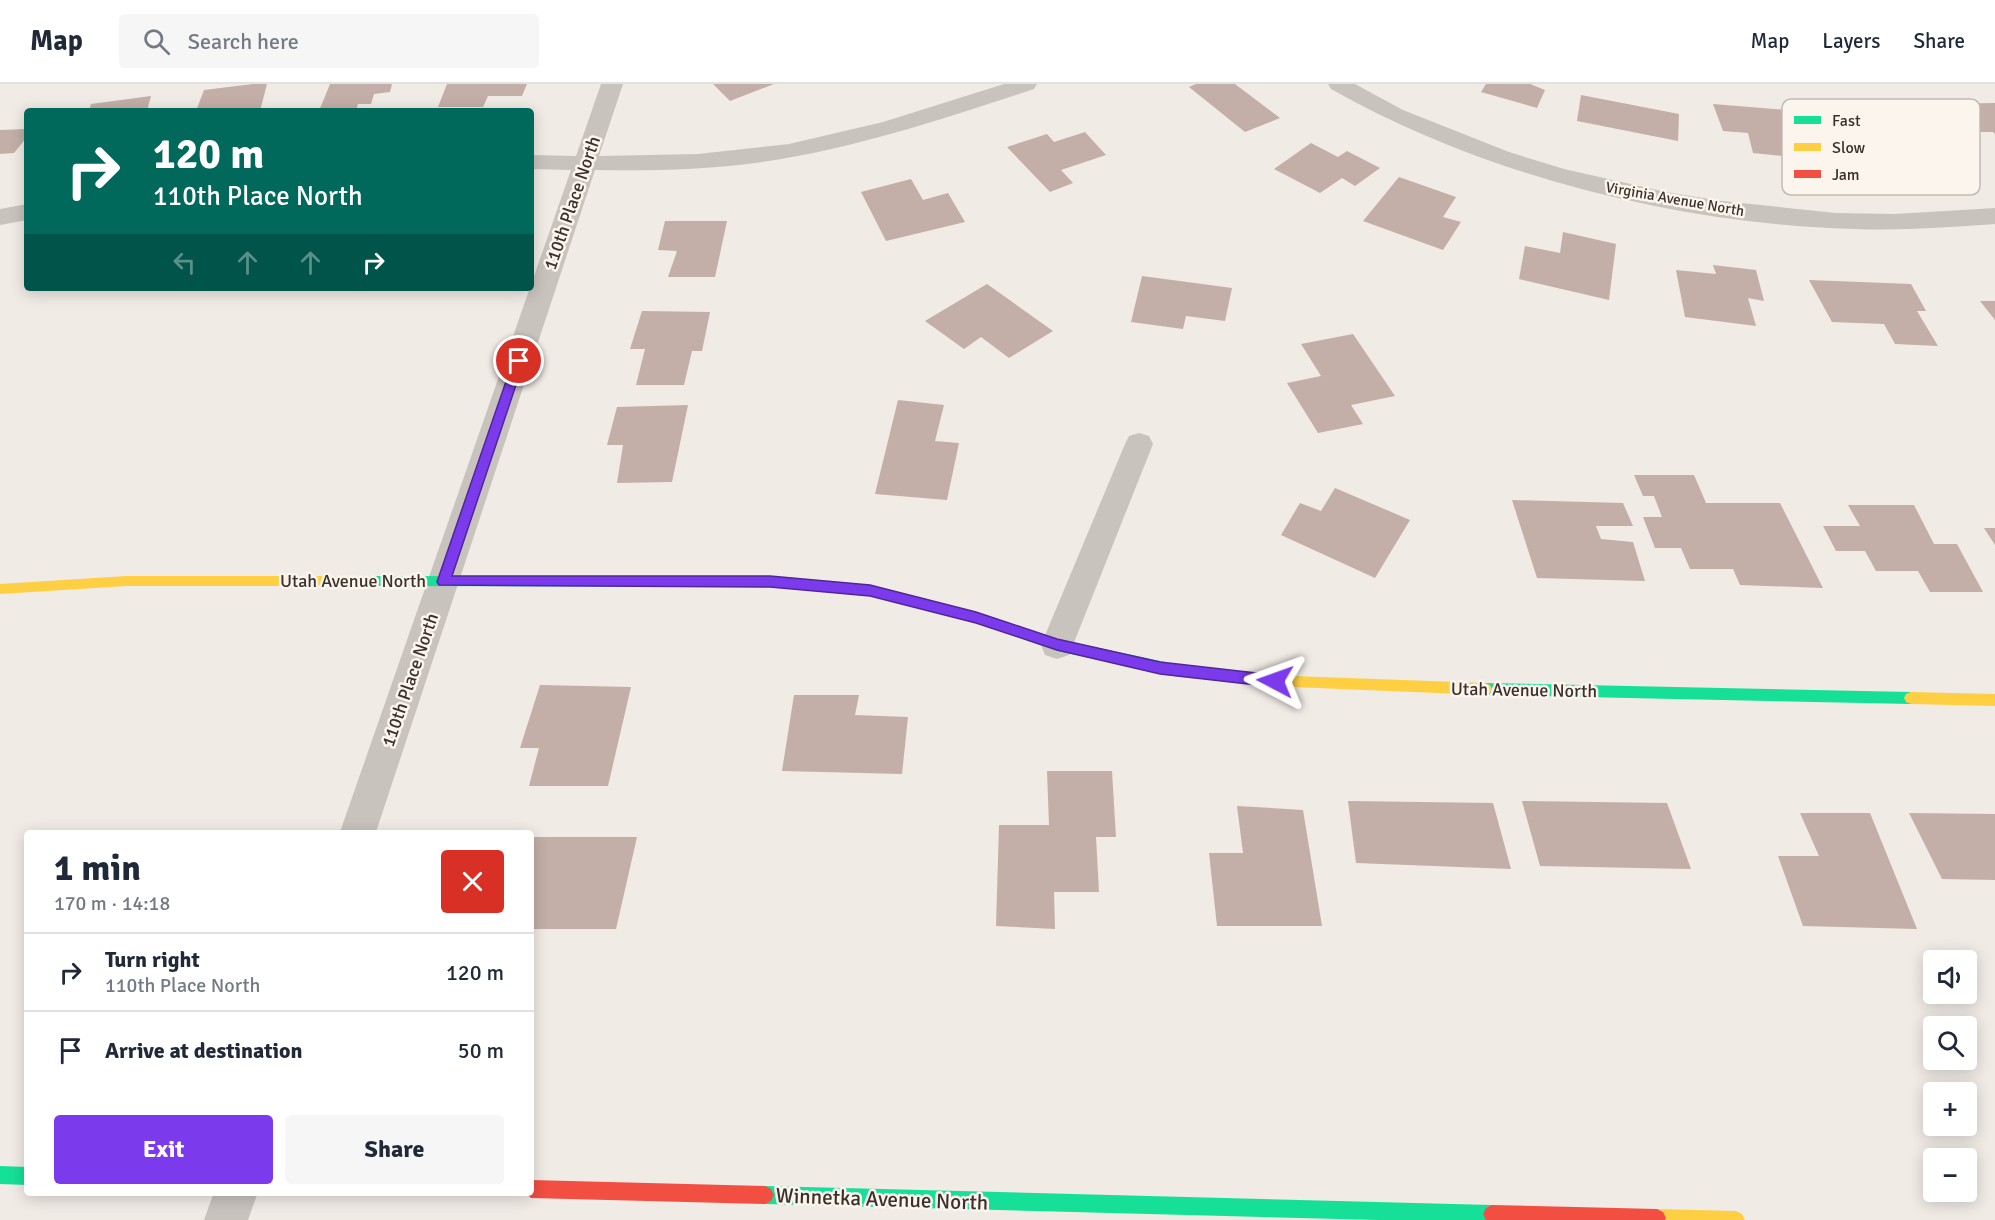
<!DOCTYPE html>
<meta charset="utf-8">
<style>
:root{--surface:#fff;--page:#f6f6f7;--text:#1f2937;--muted:#747a83;--line:#e0e1e3;--accent:#7c3aed}
body{margin:0;font-family:Signika,sans-serif;background:var(--page);color:var(--text);height:100vh;display:flex;flex-direction:column;font-size:22px;white-space:nowrap}
*{box-sizing:border-box;margin:0}
p{font-size:20px;color:var(--muted)}
.icon{flex:none;width:33px;height:33px;fill:none;stroke:currentColor;stroke-width:2;stroke-linecap:round;stroke-linejoin:round}
.map{position:relative;flex:1;overflow:hidden}
.side{position:absolute;left:24px;top:746px;width:510px;height:366px;display:flex;flex-direction:column;background:var(--surface);border-radius:6px;box-shadow:0 3px 15px #0003}
.side>*{flex:none}
.hud{position:absolute;left:24px;top:24px;width:510px;height:183px;border-radius:6px;box-shadow:0 3px 15px #0003;background:#00695c;color:#fff;overflow:hidden}
.buttons{position:absolute;left:1923px;top:866px;display:grid;gap:12px}
.buttons a{display:grid;place-items:center;width:54px;height:54px;border-radius:6px;background:var(--surface);box-shadow:0 3px 15px #0003;font-size:30px}
.pin{position:absolute;display:grid;place-items:center;width:51px;height:51px;color:#fff;margin:-26px;border:3px solid #fff;border-radius:50%;box-shadow:0 2px 6px #0007}
.me{position:absolute;width:66px;margin:-33px;rotate:274deg;stroke-linejoin:round;filter:drop-shadow(0 0 4px #0008)}
.turn{display:flex;align-items:center;gap:21px;height:126px;padding:0 30px;font-size:27px}
.turn .icon{width:78px;height:78px;stroke-width:2.5}
.turn b{display:block;font-size:42px;line-height:51px}
.lanes{display:flex;align-items:center;height:57px;padding:0 30px;background:#0003;justify-content:center;gap:30px;direction:ltr}
.lanes .off{opacity:.35}
.round{display:grid;place-items:center;flex:none;width:63px;height:63px;border-radius:6px;background:var(--page)}
.headline{display:flex;align-items:center;justify-content:space-between;height:102px;padding:0 30px}
h1{font-size:36px;font-weight:700;line-height:45px}
.primary-button{display:flex;gap:12px;margin-top:auto;padding:12px 30px}
.primary-button a{flex:1;height:69px;border-radius:6px;background:var(--accent);color:#fff;font-size:24px;font-weight:700;line-height:69px;text-align:center}
.primary-button a+a{background:var(--page);color:var(--text)}
ul{padding:0;list-style:none}
li{display:flex;align-items:center;gap:18px;height:78px;padding:0 30px;border-top:2px solid var(--line)}
li div{flex:1}
li b{display:block;font-size:22px}
li em{font-style:normal}
header{display:flex;align-items:center;gap:36px;box-sizing:border-box;height:84px;padding:0 30px;background:var(--surface);border-bottom:2px solid var(--line)}
header strong{font-size:28px}
nav{display:flex;gap:33px;margin-inline-start:auto;font-size:21px}
.search{width:420px;height:54px;background:var(--page);display:flex;align-items:center;gap:15px;box-sizing:border-box;padding:0 21px;border-radius:6px;color:var(--muted);font-size:22px}
.map>svg:first-child{display:block}
.building{fill:#c3afa7}
.lines{fill:none;stroke-linecap:round;stroke-linejoin:round}
.street{fill:#c9c3be;fill-rule:evenodd}
.fast{fill:#16e098;fill-rule:evenodd}
.slow{fill:#ffcf43;fill-rule:evenodd}
.jam{fill:#f24e42;fill-rule:evenodd}
.route{fill:#7c3aed;stroke:#51269a;stroke-width:1.5}
.labels{text-anchor:middle;dominant-baseline:central;stroke-width:5;stroke-linejoin:round;paint-order:stroke}
.far-street-label{font-size:15px;fill:#3b302b;stroke:#fbf5ee}
.street-label{font-size:18px;fill:#3b302b;stroke:#fbf5ee}
.near-street-label{font-size:21px;fill:#3b302b;stroke:#fbf5ee}
.key{fill:#fbf5ee;stroke:#c1bab4;stroke-width:1.5}
.key-label{font-size:16px;fill:#3b302b}
</style>
<header>
<strong>Map</strong>
<div class="search"><svg class="icon" aria-label="search" viewBox="0 0 24 24"><circle cx="10" cy="10" r="6"/><path d="M15 15l6 6"/></svg>Search here</div>
<nav><a>Map</a><a>Layers</a><a>Share</a></nav>
</header>
<div class="map">
<svg width="1995" height="1136" viewBox="0 0 1995 1136">
<rect width="100%" height="100%" fill="#f0ebe5"/>
<g class="building">
<polygon points="253,0 267,0 260,27 196,27 204,6"/>
<polygon points="330,0 392,0 390,8 374,10 371,20 358,20 356,27 319,27"/>
<polygon points="447,0 527,0 522,12 488,12 483,23 438,23"/>
<polygon points="713,0 774,0 730,17"/>
<polygon points="1196,0 1235,0 1280,34 1245,48 1189,3"/>
<polygon points="1486,0 1530,0 1545,6 1537,24 1481,8"/>
<polygon points="1581,11 1679,30 1678,57 1577,37"/>
<polygon points="151,12 147,27 89,27 91,20"/>
<polygon points="1995,19 1995,50 1993,48 1970,48 1945,20"/>
<polygon points="1713,20 1787,26 1796,49 1811,50 1822,76 1753,69 1748,49 1723,47"/>
<polygon points="27,45 27,53 14,69 0,70 0,46"/>
<polygon points="1085,48 1106,71 1061,86 1073,99 1050,108 1007,63 1047,50 1054,58"/>
<polygon points="1311,59 1338,73 1347,67 1380,84 1355,102 1342,94 1320,109 1274,85"/>
<polygon points="1399,93 1456,113 1443,133 1461,138 1443,166 1363,137"/>
<polygon points="911,95 923,116 948,109 965,138 886,157 861,108"/>
<polygon points="665,137 727,137 715,193 668,193 677,167 658,166"/>
<polygon points="1563,148 1616,160 1609,216 1519,195 1525,162 1560,169"/>
<polygon points="1713,181 1756,186 1764,217 1748,214 1756,242 1685,233 1676,186 1716,190"/>
<polygon points="1142,192 1232,204 1225,237 1186,232 1183,245 1131,238"/>
<polygon points="1809,196 1911,200 1926,227 1917,227 1938,262 1895,260 1884,240 1832,238"/>
<polygon points="987,200 1053,247 1009,274 981,253 964,265 925,237"/>
<polygon points="1980,217 1995,217 1995,236"/>
<polygon points="642,227 710,228 702,267 692,267 684,301 636,301 645,265 630,265"/>
<polygon points="1353,250 1395,312 1351,321 1363,340 1318,349 1287,299 1321,292 1301,260"/>
<polygon points="898,316 944,321 935,357 959,359 947,416 875,410"/>
<polygon points="688,321 672,398 617,399 623,361 607,361 617,323"/>
<polygon points="1634,391 1694,391 1706,419 1780,419 1823,504 1740,501 1733,485 1690,485 1681,464 1655,464 1643,433 1662,433 1654,412 1643,412"/>
<polygon points="1335,404 1410,436 1375,494 1281,451 1300,419 1321,427"/>
<polygon points="1512,416 1623,419 1633,442 1596,442 1601,455 1633,458 1645,497 1537,494"/>
<polygon points="1848,421 1914,421 1934,460 1957,460 1983,508 1930,508 1918,487 1876,487 1865,467 1836,467 1823,442 1860,442"/>
<polygon points="1984,444 1995,444 1995,461"/>
<polygon points="540,601 631,603 608,702 529,702 539,664 520,664"/>
<polygon points="794,611 859,611 855,631 908,633 902,690 782,687"/>
<polygon points="1047,687 1112,687 1116,753 1096,753 1099,808 1054,808 1055,845 996,842 999,741 1049,741"/>
<polygon points="1348,717 1493,719 1511,785 1356,779"/>
<polygon points="1522,717 1667,719 1691,785 1540,782"/>
<polygon points="1237,722 1303,726 1322,842 1217,842 1209,769 1243,769"/>
<polygon points="1800,729 1870,729 1917,845 1803,842 1778,772 1819,772"/>
<polygon points="1909,729 1995,730 1995,796 1942,795"/>
<polygon points="531,753 637,753 616,845 531,845"/>
</g>
<g class="lines">
<g class="street">
<path d="M601 0H623L599 72 698 70 789 60 883 38 1004 0H1037L1034 5C942 35 851 66 755 79 702 86 648 87 595 86L376 748H340L571 86 531 85V71L576 72Z"/>
<path d="M1328 0H1355L1403 26 1509 68 1564 85 1666 108 1722 117 1836 129 1895 130 1995 124V140C1948 143 1901 147 1854 145 1677 140 1485 92 1331 5Z"/>
<polygon points="27,120 27,136 0,141 0,125"/>
<polygon points="1139,349 1149,352 1153,360 1073,561 1069,571 1057,575 1045,571 1041,561 1125,360 1129,352"/>
<polygon points="214,1108 258,1108 248,1136 204,1136"/>
</g>
<g class="fast">
<polygon points="372,492 770,493 870,501 977,529 1057,555 1179,581 1184,583 1186,587 1184,591 1179,593 1057,567 977,539 870,511 770,503 372,502 366,497"/>
<polygon points="1485,599 1911,608 1916,610 1918,614 1916,618 1911,620 1485,611 1480,609 1478,605 1480,601"/>
<polygon points="0,1082 27,1083 27,1101 0,1100"/>
<polygon points="765,1102 1492,1121 1498,1124 1501,1130 1498,1136 1379,1136 765,1120 759,1117 756,1111 759,1105"/>
</g>
<g class="slow">
<polygon points="126,492 372,492 378,497 372,502 126,502 0,510 0,500"/>
<polygon points="1179,581 1293,592 1485,599 1490,601 1492,605 1490,609 1485,611 1293,603 1179,593 1174,591 1172,587 1174,583"/>
<polygon points="1911,608 1995,610 1995,622 1911,620 1906,618 1904,614 1906,610"/>
<polygon points="1657,1125 1736,1127 1742,1130 1745,1136 1649,1136 1651,1128"/>
</g>
<g class="jam">
<polygon points="531,1096 765,1102 771,1105 774,1111 771,1117 765,1120 531,1114 524,1108 531,1108"/>
<polygon points="1492,1121 1657,1125 1663,1128 1666,1134 1665,1136 1486,1136 1483,1130 1486,1124"/>
</g>
</g>
<polygon class="route" points="519,273 524,277 452,492 770,492 870,501 976,528 1057,555 1160,578 1275,591 1279,593 1281,597 1279,601 1275,603 1160,590 1057,566 976,539 870,512 770,503 439,501 437,498 513,277"/>
<g class="labels">
<g class="far-street-label">
<text transform="translate(1675 115) rotate(10)">Virginia Avenue North</text>
</g>
<g class="street-label">
<text transform="translate(572 119) rotate(-71)">110th Place North</text>
<text x="353" y="497">Utah Avenue North</text>
<text transform="translate(410 596) rotate(-71)">110th Place North</text>
<text transform="translate(1524 606) rotate(1)">Utah Avenue North</text>
</g>
<g class="near-street-label">
<text transform="translate(882 1115) rotate(2)">Winnetka Avenue North</text>
</g>
</g>
<rect x="1782" y="15" width="198" height="96" rx="9" class="key"/>
<rect x="1794" y="32" width="27" height="8" fill="#16e098"/>
<rect x="1794" y="59" width="27" height="8" fill="#ffcf43"/>
<rect x="1794" y="86" width="27" height="8" fill="#f24e42"/>
<g class="key-label">
<text x="1832" y="42">Fast</text>
<text x="1832" y="69">Slow</text>
<text x="1832" y="96">Jam</text>
</g>
</svg>
<div class="buttons">
<a><svg class="icon" aria-label="sound" viewBox="0 0 24 24"><path d="M4 9h4l5-4v14l-5-4H4zM17 9q2 3 0 6"/></svg></a>
<a><svg class="icon" aria-label="search" viewBox="0 0 24 24"><circle cx="10" cy="10" r="6"/><path d="M15 15l6 6"/></svg></a>
<a>+</a>
<a>−</a>
</div>
<div class="pin" style="left:519px;top:277px;background:#d93025"><svg class="icon" aria-label="arrive" viewBox="0 0 24 24"><path d="M6 21V4h12l-3 4 3 4H6"/></svg></div>
<svg class="me" style="left:1275px;top:597px" viewBox="-20 -20 40 40"><path d="M0-17L14 15 0 8-14 15z" fill="#7c3aed" stroke="#fff" stroke-width="4"/></svg>
<div class="hud">
<div class="turn"><svg class="icon" aria-label="right" viewBox="0 0 24 24"><path d="M7 20v-9h11M14 6l5 5-5 5"/></svg><div><b>120 m</b>110th Place North</div></div>
<div class="lanes"><svg class="icon off" aria-label="left" viewBox="0 0 24 24"><path d="M17 20v-9H6M10 6l-5 5 5 5"/></svg><svg class="icon off" aria-label="ahead" viewBox="0 0 24 24"><path d="M12 20V5M6 11l6-6 6 6"/></svg><svg class="icon off" aria-label="ahead" viewBox="0 0 24 24"><path d="M12 20V5M6 11l6-6 6 6"/></svg><svg class="icon" aria-label="right" viewBox="0 0 24 24"><path d="M7 20v-9h11M14 6l5 5-5 5"/></svg></div>
</div>
<section class="side">
<div class="headline"><div><h1>1 min</h1><p>170 m · 14:18</p></div><a class="round" style="background:#d93025;color:#fff"><svg class="icon" aria-label="close" viewBox="0 0 24 24"><path d="M6 6l12 12M18 6L6 18"/></svg></a></div>
<ul>
<li><svg class="icon" aria-label="right" viewBox="0 0 24 24"><path d="M7 20v-9h11M14 6l5 5-5 5"/></svg><div><b>Turn right</b><p>110th Place North</p></div><em>120 m</em></li>
<li><svg class="icon" aria-label="arrive" viewBox="0 0 24 24"><path d="M6 21V4h12l-3 4 3 4H6"/></svg><div><b>Arrive at destination</b></div><em>50 m</em></li>
</ul>
<div class="primary-button"><a>Exit</a><a>Share</a></div>
</section>
</div>
